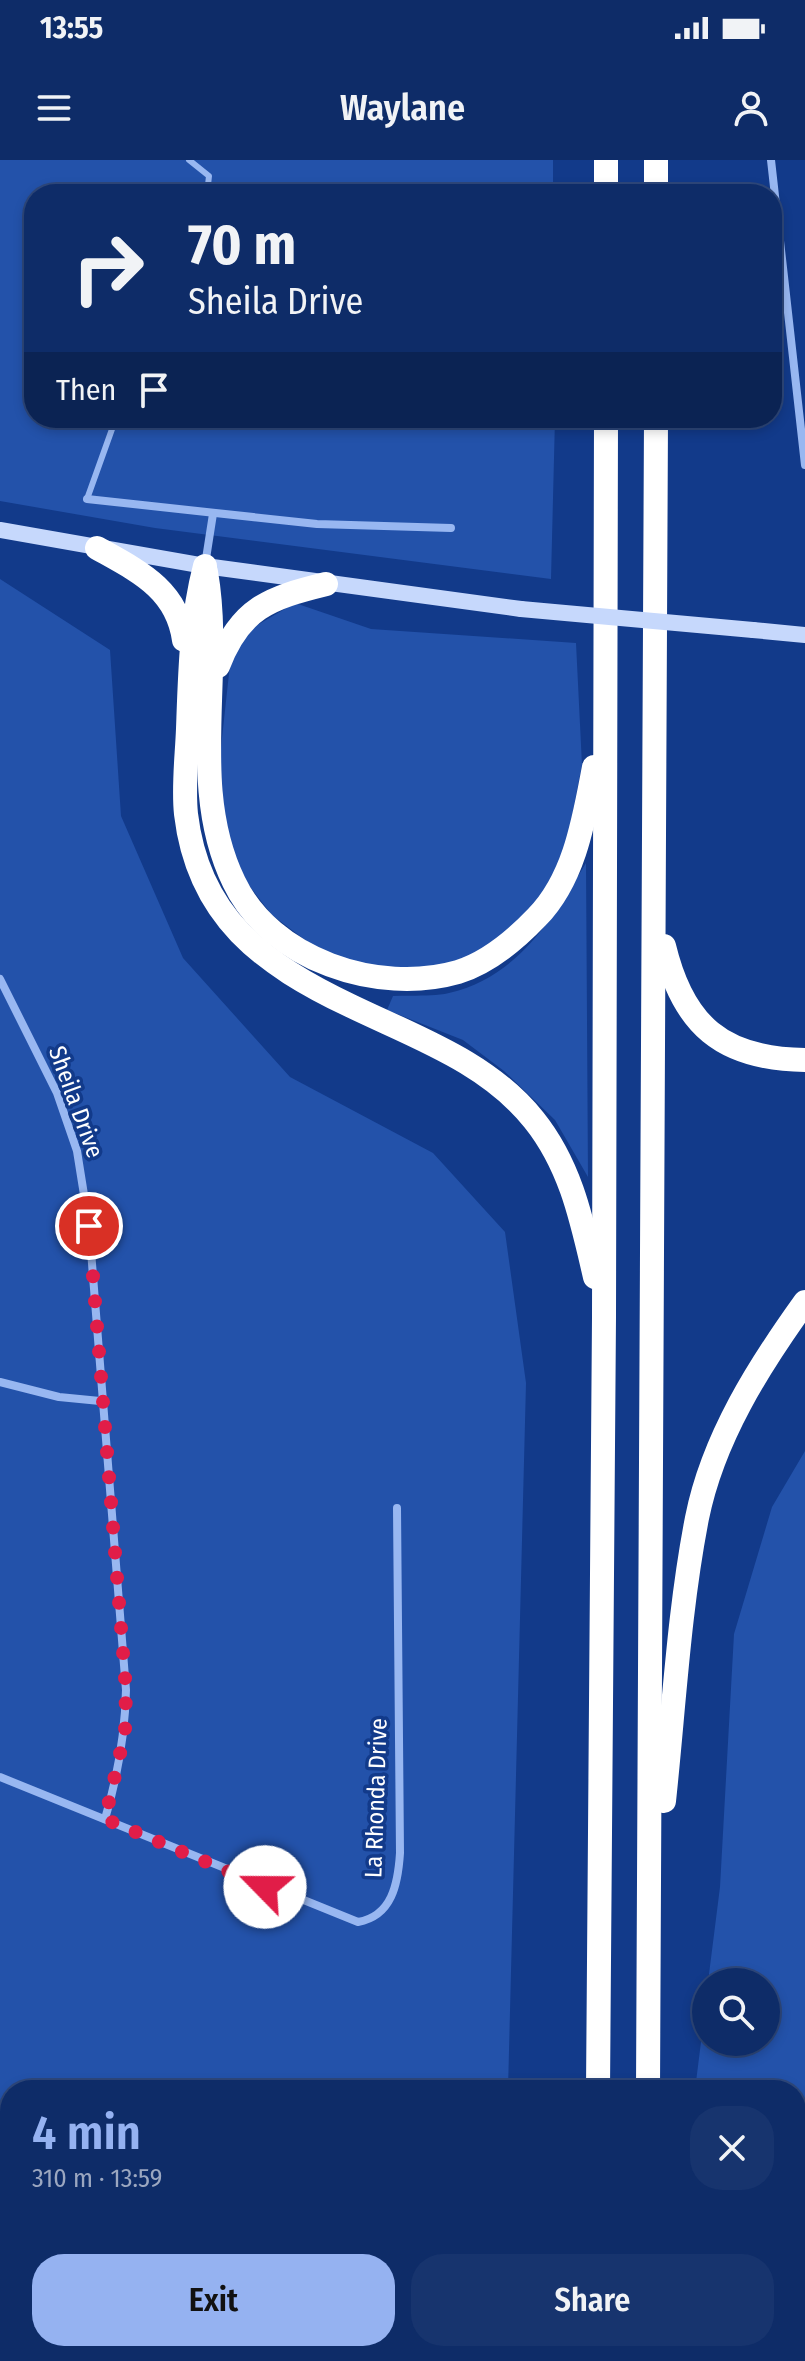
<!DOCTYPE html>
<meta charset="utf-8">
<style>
:root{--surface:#0e2c68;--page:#17346e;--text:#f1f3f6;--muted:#9ba7c0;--line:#2e487c;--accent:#95b2f1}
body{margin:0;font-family:"Fira Sans Condensed",sans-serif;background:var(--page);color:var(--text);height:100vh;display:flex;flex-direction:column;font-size:30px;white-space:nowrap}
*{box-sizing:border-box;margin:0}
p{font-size:26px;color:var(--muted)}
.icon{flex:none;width:44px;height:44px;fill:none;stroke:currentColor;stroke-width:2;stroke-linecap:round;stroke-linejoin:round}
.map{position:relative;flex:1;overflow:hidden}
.panel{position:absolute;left:0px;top:1920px;width:806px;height:282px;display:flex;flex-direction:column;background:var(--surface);border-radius:32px 32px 0 0;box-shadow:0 4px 12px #0003,0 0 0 2px var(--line)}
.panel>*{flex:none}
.hud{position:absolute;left:24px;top:24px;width:758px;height:244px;border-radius:32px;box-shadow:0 4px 12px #0003,0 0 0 2px var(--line);background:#0e2c68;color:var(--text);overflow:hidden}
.controls{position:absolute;left:692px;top:1808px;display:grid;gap:16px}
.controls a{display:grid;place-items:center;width:88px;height:88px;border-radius:50%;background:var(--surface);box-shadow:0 4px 12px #0003,0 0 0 2px var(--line);font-size:40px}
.pin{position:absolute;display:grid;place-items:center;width:68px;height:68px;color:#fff;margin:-34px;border:4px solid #fff;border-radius:50%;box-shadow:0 2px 8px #0007}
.me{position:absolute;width:88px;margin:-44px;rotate:293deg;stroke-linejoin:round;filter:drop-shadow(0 0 6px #0008)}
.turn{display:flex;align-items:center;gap:28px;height:168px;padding:0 32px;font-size:36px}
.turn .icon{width:104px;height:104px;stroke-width:2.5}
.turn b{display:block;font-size:56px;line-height:68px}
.then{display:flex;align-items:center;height:76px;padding:0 32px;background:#0003;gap:16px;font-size:30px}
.round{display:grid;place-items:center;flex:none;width:84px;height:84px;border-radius:32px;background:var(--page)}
.headline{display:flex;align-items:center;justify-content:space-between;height:136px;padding:0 32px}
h1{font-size:48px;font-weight:600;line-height:60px;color:var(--accent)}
.cta{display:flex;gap:16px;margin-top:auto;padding:16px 32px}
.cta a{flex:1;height:92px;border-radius:32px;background:var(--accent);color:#111;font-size:32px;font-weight:600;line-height:92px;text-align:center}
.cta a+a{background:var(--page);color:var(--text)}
.status{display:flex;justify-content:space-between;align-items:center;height:56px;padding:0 40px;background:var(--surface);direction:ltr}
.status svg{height:22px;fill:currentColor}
header{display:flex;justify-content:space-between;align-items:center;height:104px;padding:0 32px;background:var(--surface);font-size:36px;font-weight:600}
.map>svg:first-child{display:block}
.green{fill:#2352aa}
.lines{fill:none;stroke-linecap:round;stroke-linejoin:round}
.lane{stroke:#98b7f1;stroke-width:6}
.street{stroke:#98b7f1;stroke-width:8}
.secondary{stroke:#c6d8fc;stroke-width:16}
.highway{stroke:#fff;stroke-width:24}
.secondary-bridge{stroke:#c6d8fc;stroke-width:16}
.route{stroke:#e11d48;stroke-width:14;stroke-dasharray:0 25.2}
.labels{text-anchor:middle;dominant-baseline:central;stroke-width:7;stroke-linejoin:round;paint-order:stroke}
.street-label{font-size:24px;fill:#fff;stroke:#123a8a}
</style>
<div class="status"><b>13:55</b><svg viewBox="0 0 49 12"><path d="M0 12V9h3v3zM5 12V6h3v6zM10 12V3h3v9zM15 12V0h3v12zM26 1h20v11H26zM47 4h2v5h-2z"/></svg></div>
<header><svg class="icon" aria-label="menu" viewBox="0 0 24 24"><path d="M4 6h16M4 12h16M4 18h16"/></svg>Waylane<svg class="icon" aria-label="person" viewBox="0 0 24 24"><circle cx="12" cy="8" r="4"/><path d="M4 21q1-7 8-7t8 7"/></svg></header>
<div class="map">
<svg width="805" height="2201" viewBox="0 0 805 2201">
<rect width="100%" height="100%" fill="#123a8a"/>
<g class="green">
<polygon points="0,0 553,0 553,34 34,34 34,258 555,258 551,419 155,368 0,341"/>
<polygon points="0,419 110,490 121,656 183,798 290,917 433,993 505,1072 526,1223 508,1930 10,1930 10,2192 447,2192 440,2201 0,2201"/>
<polygon points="295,443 371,469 576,483 582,605 565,692 532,751 476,794 433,808 376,809 317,789 272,755 233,705 218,615 231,495 249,470"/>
<path d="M586 703 588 1017 555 960 504 911 463 880 387 850 393 836C411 835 432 837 449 833 518 817 552 759 586 703Z"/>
<polygon points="805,1291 805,2201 713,2201 714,2192 796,2192 796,1930 695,1930 706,1842 706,1882 766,1882 766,1822 708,1822 720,1727 734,1474 772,1347"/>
</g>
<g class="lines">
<g class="lane">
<polyline points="189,0 209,16 207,34"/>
<polyline points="87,339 116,258"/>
</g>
<g class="street">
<polyline points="771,0 805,305"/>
<polyline points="87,339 317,364 451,368"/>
<polyline points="205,405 213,354"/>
<path d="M0 819 57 933 77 991 89 1066 126 1530C125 1575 118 1615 105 1659"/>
<polyline points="0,1222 59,1237 100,1241"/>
<path d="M0 1617 358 1762C392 1756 398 1724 400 1693L397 1348"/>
</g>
<g class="secondary">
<polyline points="0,370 205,406 521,449"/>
<polyline points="753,470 805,475"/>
</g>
<g class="highway">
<polyline points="606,34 606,0"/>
<polyline points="656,34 656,0"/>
<path d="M97 388C138 411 177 429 184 480"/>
<path d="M205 406C191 460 190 513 188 569 187 596 183 626 186 654 198 757 263 804 351 846 415 877 488 902 534 960 571 1006 582 1061 595 1117"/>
<path d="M206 412C224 515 187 626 234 722 271 800 378 835 458 812 487 803 516 779 537 757 575 718 584 659 594 607"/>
<path d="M218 506C240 448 269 438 326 424"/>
<path d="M664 786C683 865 722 899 805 900"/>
<path d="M664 1641C674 1547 679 1450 697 1358 713 1278 759 1206 805 1142"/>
<polyline points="598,1930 604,1157 606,258"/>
<polyline points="648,1930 656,258"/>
<polyline points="578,2201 580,2192"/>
<polyline points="636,2201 638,2192"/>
</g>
<polyline class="secondary-bridge" points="521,449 753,470"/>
</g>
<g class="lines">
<polyline class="route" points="89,1066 126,1530 125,1572 105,1659 265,1727"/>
</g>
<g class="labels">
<g class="street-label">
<text transform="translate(76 942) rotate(70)">Sheila Drive</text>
<text transform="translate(376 1638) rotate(-88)">La Rhonda Drive</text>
</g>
</g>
</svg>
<div class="controls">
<a><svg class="icon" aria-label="search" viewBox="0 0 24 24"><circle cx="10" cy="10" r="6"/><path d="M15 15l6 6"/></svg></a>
</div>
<div class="pin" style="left:89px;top:1066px;background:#d93025"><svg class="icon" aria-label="arrive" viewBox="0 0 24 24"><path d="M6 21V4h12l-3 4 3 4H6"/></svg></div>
<svg class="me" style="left:265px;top:1727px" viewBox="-20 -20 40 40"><circle r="19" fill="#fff"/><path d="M0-13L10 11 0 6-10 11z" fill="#e11d48"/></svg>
<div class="hud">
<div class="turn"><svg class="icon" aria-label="right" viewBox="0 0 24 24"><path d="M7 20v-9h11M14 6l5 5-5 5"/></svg><div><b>70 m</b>Sheila Drive</div></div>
<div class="then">Then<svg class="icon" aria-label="arrive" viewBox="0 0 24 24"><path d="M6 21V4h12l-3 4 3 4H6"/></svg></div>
</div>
<section class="panel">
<div class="headline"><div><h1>4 min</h1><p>310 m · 13:59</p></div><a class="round"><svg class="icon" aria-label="close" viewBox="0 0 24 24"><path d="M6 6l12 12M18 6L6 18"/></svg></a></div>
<div class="cta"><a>Exit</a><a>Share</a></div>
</section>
</div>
